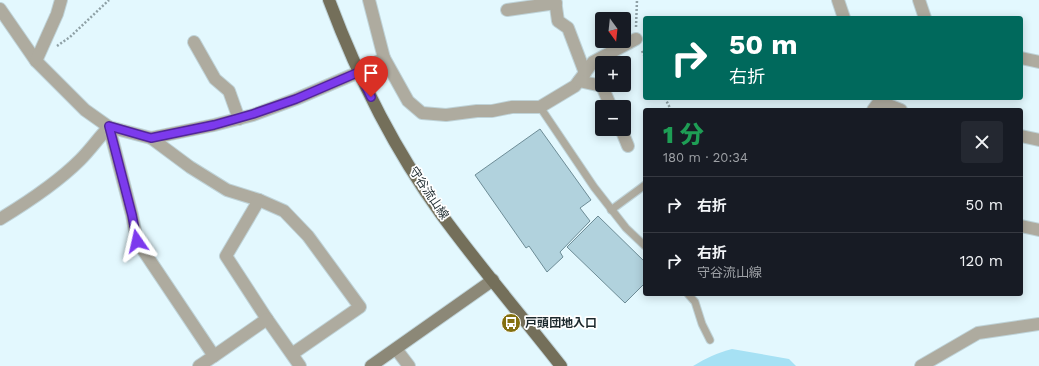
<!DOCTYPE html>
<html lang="ja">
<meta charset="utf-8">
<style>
:root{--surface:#171b24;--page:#242831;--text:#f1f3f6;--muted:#9ea1a6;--line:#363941}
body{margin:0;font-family:"Work Sans","Noto Sans JP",sans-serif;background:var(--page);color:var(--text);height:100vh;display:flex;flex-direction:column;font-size:15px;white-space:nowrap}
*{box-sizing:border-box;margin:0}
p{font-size:13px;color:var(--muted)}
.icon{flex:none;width:22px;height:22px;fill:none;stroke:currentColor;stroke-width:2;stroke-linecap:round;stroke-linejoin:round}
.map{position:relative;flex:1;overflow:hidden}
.side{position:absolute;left:643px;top:108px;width:380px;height:188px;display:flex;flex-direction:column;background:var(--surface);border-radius:4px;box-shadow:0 2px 10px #0003}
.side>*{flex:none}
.guide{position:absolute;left:643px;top:16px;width:380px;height:84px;border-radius:4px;box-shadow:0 2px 10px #0003;background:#00695c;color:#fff;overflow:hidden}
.needle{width:26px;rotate:165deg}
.tools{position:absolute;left:595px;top:12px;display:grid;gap:8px}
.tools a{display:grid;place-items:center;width:36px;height:36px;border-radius:4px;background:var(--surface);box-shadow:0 2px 10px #0003;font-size:20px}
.pin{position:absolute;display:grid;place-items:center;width:34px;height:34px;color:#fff;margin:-41px -17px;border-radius:50% 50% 50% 0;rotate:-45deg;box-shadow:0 0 4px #0007}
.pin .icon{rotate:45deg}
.me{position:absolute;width:44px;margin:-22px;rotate:349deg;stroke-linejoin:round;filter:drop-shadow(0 0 3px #0008)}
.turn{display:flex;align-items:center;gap:14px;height:84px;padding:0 20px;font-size:18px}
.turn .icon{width:52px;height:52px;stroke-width:2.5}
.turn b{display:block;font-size:28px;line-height:34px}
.round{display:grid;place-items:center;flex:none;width:42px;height:42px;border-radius:4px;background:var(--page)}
.headline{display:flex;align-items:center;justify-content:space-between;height:68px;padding:0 20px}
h1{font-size:24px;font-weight:800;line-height:30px;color:#1e9e55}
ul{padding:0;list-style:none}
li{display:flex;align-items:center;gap:12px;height:56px;padding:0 20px;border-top:1px solid var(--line)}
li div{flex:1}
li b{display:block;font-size:15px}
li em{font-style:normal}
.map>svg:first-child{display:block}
.green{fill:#a6e1f4}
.building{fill:#b1d2dd;stroke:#6d8c96}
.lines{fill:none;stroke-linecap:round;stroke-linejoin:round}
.lane-casing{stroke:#bfd3d8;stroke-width:9}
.street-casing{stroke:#bfd3d8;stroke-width:14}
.secondary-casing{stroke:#bfd3d8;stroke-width:14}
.primary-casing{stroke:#bfd3d8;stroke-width:14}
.path{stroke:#8fa1a6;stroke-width:2.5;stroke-dasharray:2 2;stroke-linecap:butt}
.lane{stroke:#aeab9f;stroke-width:7}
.street{stroke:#aeab9f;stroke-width:12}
.secondary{stroke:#8c8877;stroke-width:12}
.primary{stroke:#746f5a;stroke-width:12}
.route-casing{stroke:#51269a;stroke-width:10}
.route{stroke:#7c3aed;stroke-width:7}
.labels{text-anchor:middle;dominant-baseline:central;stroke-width:3.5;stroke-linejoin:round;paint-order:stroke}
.street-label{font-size:12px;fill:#1b282c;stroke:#fff}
.poi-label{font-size:12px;font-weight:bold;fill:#1b282c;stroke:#fff;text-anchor:start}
</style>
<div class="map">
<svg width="1039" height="366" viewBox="0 0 1039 366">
<rect width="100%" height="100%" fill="#e3f8fe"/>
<path class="green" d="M732 349 789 359 796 366H693C706 358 717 353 732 349Z"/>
<g class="building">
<polygon points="540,129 591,200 580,208 590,221 560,252 563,257 547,272 529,246 526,248 475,175"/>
<polygon points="598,216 645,262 645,283 625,303 567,247"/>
</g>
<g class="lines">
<g class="lane-casing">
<g id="lane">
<polyline points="540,107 594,187 626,228 645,246"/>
<polyline points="611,210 645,185"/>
<polyline points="688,294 695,302 702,324 710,340"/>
</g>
</g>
<g class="street-casing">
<g id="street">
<polyline points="555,0 558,21 568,28 585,73"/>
<polyline points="838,0 844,18"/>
<polyline points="919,0 925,18"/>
<polyline points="0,9 36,61 85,110 109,127 151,138 214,125 253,115 296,99 359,72 384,58 369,0"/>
<polyline points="507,10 556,3"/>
<polyline points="194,42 215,79 229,91 239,119"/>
<polyline points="384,58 408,101 422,113 446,115 477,111 492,111 512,107 540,107 575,86 593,62 636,39"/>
<polyline points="1021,58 1039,62"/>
<polyline points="36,61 57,14 61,0"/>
<polyline points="579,81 602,86 611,107"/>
<polyline points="880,98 886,104 901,110"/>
<polyline points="873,110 881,99"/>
<polyline points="109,127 132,215 137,241 214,356 199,366"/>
<polyline points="621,129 628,146"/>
<polyline points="1021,136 1039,140"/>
<polyline points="151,138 190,167 227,190 259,200"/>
<path d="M0 219C28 202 57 183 80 160 91 149 99 137 109 127"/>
<polyline points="1021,226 1039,230"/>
<polyline points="396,349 409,366"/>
<polyline points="292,354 360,307 308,236 284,211 259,200 226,256 267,319 300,366"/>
<polyline points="214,356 267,319"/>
<polyline points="921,366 978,333 1039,324"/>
</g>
</g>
<g class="secondary-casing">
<polyline id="secondary" points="371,366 493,280"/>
</g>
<g class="primary-casing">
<path id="primary" d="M329 0C357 75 394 149 441 214 479 266 521 315 561 366"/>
</g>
<g class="path">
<polyline points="636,27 637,0"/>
<polyline points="57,46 70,37 109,0"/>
<polyline points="642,51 645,57"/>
<polyline points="665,98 671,110"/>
</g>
<use href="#lane" class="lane"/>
<use href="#street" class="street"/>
<use href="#secondary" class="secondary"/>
<use href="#primary" class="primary"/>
</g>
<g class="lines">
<g class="route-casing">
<polyline id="route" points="137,241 132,215 109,126 151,138 214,125 253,114 296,99 359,72 371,97"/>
</g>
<use href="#route" class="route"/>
</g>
<defs>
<g id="bus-disc" transform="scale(1)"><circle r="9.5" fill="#83700f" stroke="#fff"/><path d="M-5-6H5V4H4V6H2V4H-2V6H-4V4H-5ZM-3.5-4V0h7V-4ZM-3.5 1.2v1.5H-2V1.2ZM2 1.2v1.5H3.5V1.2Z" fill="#fff"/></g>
</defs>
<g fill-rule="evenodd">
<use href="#bus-disc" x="511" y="323"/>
</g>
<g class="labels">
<g class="street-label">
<text transform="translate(429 193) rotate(56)">守谷流山線</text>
</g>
<g class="poi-label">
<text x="525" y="323">戸頭団地入口</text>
</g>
</g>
</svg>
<div class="tools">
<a><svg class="needle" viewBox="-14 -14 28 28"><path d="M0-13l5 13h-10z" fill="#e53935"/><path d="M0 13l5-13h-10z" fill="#9ea1a6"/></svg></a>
<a>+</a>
<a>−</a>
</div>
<div class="pin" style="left:371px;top:97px;background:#d93025"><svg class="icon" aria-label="arrive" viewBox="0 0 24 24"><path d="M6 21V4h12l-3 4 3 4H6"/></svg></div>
<svg class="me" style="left:137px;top:241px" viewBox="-20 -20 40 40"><path d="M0-17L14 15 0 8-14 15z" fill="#7c3aed" stroke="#fff" stroke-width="4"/></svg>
<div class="guide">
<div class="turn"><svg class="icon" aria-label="right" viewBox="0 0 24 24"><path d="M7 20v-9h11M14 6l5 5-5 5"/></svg><div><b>50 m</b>右折</div></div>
</div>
<section class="side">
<div class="headline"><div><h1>1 分</h1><p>180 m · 20:34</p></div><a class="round"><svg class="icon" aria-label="close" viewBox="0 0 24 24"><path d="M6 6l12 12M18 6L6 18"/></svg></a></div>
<ul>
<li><svg class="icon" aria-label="right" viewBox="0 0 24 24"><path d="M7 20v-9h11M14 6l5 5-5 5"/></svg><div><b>右折</b></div><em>50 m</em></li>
<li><svg class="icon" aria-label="right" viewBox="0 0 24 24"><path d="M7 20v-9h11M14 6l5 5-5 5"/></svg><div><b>右折</b><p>守谷流山線</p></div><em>120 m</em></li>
</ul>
</section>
</div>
